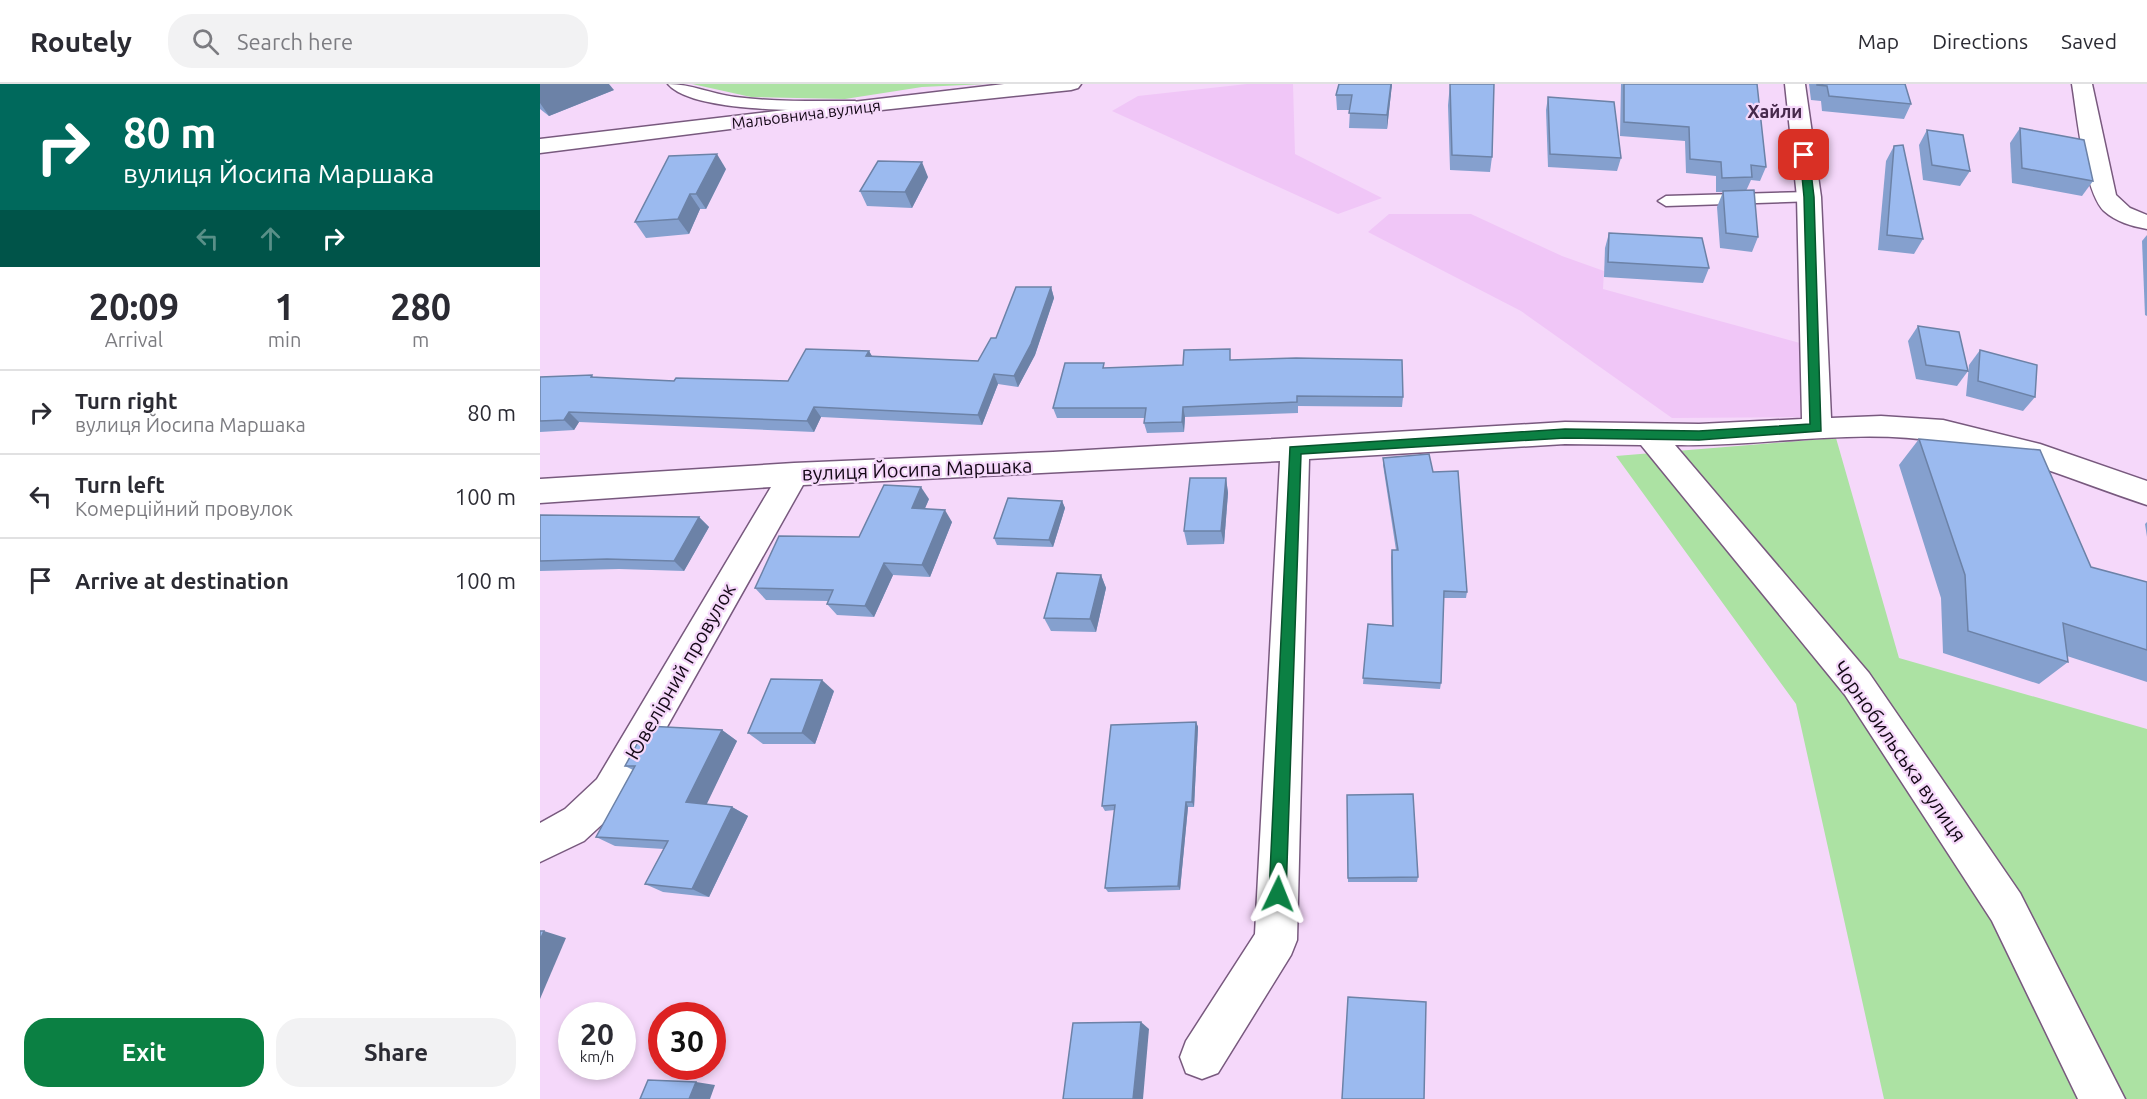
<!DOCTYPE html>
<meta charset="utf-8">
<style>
:root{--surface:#fff;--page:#f2f2f3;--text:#2b2b33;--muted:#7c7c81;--line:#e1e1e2;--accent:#0b8043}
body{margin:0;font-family:Ubuntu,sans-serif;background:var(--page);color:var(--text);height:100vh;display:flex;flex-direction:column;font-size:22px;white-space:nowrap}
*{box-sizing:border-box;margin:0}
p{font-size:20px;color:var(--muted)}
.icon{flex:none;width:33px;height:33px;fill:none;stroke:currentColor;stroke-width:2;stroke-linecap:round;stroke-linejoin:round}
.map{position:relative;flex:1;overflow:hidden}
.side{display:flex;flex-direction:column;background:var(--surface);width:540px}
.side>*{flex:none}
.guide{background:#00695c;color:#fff;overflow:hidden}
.speed{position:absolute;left:18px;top:918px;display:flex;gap:12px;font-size:30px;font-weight:700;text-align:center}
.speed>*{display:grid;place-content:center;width:78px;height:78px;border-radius:50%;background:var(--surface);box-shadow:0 3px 9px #0003;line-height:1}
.speed small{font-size:15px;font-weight:400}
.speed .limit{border:9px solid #d22;background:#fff;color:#111}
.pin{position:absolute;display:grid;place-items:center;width:51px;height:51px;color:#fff;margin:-26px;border-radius:12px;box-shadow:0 3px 9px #0006}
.me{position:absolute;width:66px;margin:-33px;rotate:2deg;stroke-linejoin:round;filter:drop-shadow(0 0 4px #0008)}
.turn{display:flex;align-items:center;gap:21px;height:126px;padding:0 24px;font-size:27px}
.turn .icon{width:78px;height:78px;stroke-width:2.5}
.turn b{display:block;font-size:42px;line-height:51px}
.lanes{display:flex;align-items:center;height:57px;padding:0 24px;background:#0003;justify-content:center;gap:30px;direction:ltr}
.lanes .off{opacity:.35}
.eta{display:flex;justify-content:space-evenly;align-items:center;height:102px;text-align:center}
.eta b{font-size:36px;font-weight:600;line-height:42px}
.button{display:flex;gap:12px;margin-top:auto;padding:12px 24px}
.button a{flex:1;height:69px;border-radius:24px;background:var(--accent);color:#fff;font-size:24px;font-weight:600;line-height:69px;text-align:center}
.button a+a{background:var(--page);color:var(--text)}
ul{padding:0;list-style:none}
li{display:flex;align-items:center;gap:18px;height:84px;padding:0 24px;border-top:2px solid var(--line)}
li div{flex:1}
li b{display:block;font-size:22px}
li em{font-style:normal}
header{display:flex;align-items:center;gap:36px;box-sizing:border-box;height:84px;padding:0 30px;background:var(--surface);border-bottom:2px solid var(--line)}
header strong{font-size:28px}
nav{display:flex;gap:33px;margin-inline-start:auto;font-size:21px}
.search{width:420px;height:54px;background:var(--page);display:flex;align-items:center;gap:15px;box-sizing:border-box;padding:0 21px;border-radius:24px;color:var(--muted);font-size:22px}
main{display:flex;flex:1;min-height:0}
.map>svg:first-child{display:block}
.built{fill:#f0c6f7}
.green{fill:#ace2a3}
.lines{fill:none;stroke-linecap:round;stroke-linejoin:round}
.service-casing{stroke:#78597e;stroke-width:3}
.minor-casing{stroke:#78597e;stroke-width:3}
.service{fill:#fff;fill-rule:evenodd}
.minor{fill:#fff;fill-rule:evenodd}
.wall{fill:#85a0ce}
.shaded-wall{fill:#6c82a7}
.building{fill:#9bbaef;stroke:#6c82a7;stroke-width:1.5}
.route{fill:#0b8043;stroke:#07532c;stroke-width:1.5}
.labels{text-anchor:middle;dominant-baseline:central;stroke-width:4.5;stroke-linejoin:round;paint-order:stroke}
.far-street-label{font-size:16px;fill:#150917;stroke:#f5d8fa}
.far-neighbourhood-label{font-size:18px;font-weight:bold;fill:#46294b;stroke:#f5d8fa}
.street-label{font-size:20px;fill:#150917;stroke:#f5d8fa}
</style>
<header>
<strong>Routely</strong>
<div class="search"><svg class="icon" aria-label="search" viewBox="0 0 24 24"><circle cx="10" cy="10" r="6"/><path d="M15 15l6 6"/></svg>Search here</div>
<nav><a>Map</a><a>Directions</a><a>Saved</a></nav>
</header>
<main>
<section class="side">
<div class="guide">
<div class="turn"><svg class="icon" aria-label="right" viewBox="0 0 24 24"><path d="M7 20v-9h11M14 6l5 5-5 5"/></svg><div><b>80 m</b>вулиця Йосипа Маршака</div></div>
<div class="lanes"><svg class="icon off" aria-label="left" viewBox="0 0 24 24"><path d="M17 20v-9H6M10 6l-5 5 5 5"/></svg><svg class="icon off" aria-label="ahead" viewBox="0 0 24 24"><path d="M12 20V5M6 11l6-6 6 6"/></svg><svg class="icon" aria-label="right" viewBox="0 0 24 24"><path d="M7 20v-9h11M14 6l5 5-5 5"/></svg></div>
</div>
<div class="eta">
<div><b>20:09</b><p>Arrival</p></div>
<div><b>1</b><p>min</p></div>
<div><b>280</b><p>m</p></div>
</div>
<ul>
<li><svg class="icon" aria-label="right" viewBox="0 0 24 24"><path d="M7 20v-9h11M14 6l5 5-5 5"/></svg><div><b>Turn right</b><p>вулиця Йосипа Маршака</p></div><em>80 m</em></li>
<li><svg class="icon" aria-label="left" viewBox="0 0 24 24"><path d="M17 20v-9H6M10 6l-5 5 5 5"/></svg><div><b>Turn left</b><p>Комерційний провулок</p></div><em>100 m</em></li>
<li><svg class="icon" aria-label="arrive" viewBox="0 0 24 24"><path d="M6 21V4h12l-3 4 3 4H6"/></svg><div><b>Arrive at destination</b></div><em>100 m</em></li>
</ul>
<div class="button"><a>Exit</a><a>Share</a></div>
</section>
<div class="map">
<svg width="1607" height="1015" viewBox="0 0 1607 1015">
<rect width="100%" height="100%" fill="#f5d8fa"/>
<g class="built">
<polygon points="707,0 753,0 755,70 842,114 798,130 572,27 598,12"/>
<polygon points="849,130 931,130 1022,172 1064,187 1063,205 1260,259 1260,333 1132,334 981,227 828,148"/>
</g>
<g class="green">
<polygon points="152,0 446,0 382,3 305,15 211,13"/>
<polygon points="1296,354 1359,574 1607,645 1607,1015 1344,1015 1256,620 1076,372"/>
</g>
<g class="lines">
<g class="service-casing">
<g id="service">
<path d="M128 0C151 0 172 10 195 13 235 18 275 17 315 17L323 22 315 27C276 26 153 30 128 0Z"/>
<polygon points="1269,108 1275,109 1277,113 1275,117 1126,122 1118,117 1126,112"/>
</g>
</g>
<g class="minor-casing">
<g id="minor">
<polygon points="464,0 541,0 538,4 531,6 332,27 0,69 0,55"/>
<path d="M1245 0H1265L1281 113 1291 334 1341 332 1403 336 1500 360 1607 397V421C1539 399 1474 369 1403 358 1315 343 1224 363 1135 361L1329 589 1480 809 1585 1015H1538L1452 837 1305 611 1101 361 1025 360 769 375 757 856 751 871 678 989 662 995 646 989 640 973 646 957 715 850 740 377 263 401 83 721 44 757 0 778V739L25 725 57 695 231 403 0 419V395L254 379 513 368 1025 338 1159 340 1262 335 1257 113Z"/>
<path d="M1532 0H1552L1576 111 1590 124 1607 131V145C1592 142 1576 138 1564 127 1544 107 1537 30 1532 0Z"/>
</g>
</g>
<use href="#service" class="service"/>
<use href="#minor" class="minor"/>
</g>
<g class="wall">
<polygon points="0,0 74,6 9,32 0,25"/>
<polygon points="799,0 852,0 847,45 809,44 810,26 797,26 796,11"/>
<polygon points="910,0 952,73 950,88 910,86 908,21"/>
<polygon points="1081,0 1217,0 1226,83 1220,97 1211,96 1206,107 1218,153 1212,168 1180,164 1177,123 1183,108 1176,108 1176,92 1146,89 1145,57 1080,52"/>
<polygon points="1269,0 1365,0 1371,20 1364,35 1282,27 1281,17 1271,16"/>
<polygon points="1008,13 1081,74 1077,87 1008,83 1006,26"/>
<polygon points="1480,44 1553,97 1542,112 1472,99 1470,59"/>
<polygon points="1387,46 1430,87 1420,102 1383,96 1379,61"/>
<polygon points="1354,62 1383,155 1374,170 1338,166 1346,77"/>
<polygon points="186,85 166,125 160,125 149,150 106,154 95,138"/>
<polygon points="388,93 372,124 327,122 320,107"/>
<polygon points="1069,149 1169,184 1163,199 1064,193 1065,164"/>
<polygon points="1607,151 1607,232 1605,231 1602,157"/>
<polygon points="511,203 514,214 495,271 478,303 458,300 442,341 281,333 274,348 39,338 34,346 0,348 0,293 52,291 54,294 134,297 248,297 329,267 332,273 438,277 456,254"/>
<polygon points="1378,242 1428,287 1417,302 1376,295 1368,257"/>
<polygon points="1440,266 1495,313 1483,327 1426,312 1429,281"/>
<polygon points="692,276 863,313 862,323 758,322 758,329 645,333 644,348 607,349 604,339 605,334 517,334 513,324 643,281"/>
<polygon points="1379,355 1551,483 1607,498 1607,598 1527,572 1528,578 1499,600 1403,569 1401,514 1359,381"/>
<polygon points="843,374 893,388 927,508 926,514 903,514 901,599 900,605 823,600 828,540 852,542 851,473 852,466 856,466 843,381"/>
<polygon points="686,394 688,409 684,460 647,461 644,447"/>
<polygon points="389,415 385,424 412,438 390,493 353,491 334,533 297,531 287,520 288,517 226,516 215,504 319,453"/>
<polygon points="522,417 525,424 513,463 457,461 454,454"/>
<polygon points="0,431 159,433 169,443 144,487 79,485 0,487"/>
<polygon points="1607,438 1607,453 1605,440"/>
<polygon points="561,491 566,504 556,548 511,547 504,534"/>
<polygon points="294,607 275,660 223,660 208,649"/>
<polygon points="656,638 658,643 654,723 648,723 640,806 568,808 565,804 575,726 565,727 562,722"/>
<polygon points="182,646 197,657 166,720 192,723 208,732 169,813 123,808 105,800 124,765 75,762 56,753 93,686 85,682"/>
<polygon points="807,711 878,793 877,798 808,798"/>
</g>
<g class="shaded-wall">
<polygon points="0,0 69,0 74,6 9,32 0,19"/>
<polygon points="851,0 852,0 847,45 847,31"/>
<polygon points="177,70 186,85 166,125 156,110"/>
<polygon points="382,78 388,93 372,124 365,108"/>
<polygon points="150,110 160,125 149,150 138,135"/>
<polygon points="511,203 514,214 495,271 478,303 474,292"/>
<polygon points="329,267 335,277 326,272"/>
<polygon points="454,290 458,300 442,341 438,331"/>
<polygon points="274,323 281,333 274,348 267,337"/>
<polygon points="643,323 645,333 644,348 642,338"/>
<polygon points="29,328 39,338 34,346 24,336"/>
<polygon points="686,394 688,409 684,460 681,447"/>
<polygon points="381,403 389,415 380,436 372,424"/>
<polygon points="522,417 525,424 513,463 509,456"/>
<polygon points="405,426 412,438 390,493 382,481"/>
<polygon points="159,433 169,443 144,487 134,477"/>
<polygon points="344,479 353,491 334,533 325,522"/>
<polygon points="561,491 566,504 556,548 550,535"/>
<polygon points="282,596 294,607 275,660 262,649"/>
<polygon points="656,638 658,643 654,723 652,718"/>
<polygon points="182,646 197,657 163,728 146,718"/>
<polygon points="646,718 648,723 640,806 638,802"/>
<polygon points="192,723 208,732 169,813 152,805"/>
<polygon points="4,847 26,854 0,915 0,856"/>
<polygon points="601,938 609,945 603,1015 593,1015"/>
<polygon points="156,998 175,1001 170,1015 149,1015"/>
</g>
<g class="building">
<polygon points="799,0 851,0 847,31 809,29 812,11 796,11"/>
<polygon points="910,0 954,0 952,73 912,71"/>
<polygon points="1084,0 1217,0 1226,83 1211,81 1212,93 1182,94 1181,78 1150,75 1149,43 1084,38"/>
<polygon points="1277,0 1365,0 1371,20 1289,12 1287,2 1277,1"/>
<polygon points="1008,13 1074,18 1081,74 1010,70"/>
<polygon points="1480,44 1544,56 1553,97 1482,84"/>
<polygon points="1387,46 1423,51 1430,87 1392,81"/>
<polygon points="1363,61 1383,155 1347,151 1354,62"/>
<polygon points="177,70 156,110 150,110 138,135 95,138 129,72"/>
<polygon points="338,77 382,78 365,108 320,107"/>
<polygon points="1214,106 1218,153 1186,149 1183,107"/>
<polygon points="1069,149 1162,154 1169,184 1068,178"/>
<polygon points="476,203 511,203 491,260 474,292 454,290 438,331 274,323 267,337 29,328 24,336 0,337 0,293 52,291 51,293 134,297 136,294 248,297 266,265 329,267 326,272 438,277 451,254 456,254"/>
<polygon points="1378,242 1419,248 1428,287 1386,281"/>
<polygon points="690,265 690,276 756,274 862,276 863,313 757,312 757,318 643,323 642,338 604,339 606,324 513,324 525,279 564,279 563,284 643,281 644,266"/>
<polygon points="1440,266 1497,281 1495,313 1438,297"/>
<polygon points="1379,355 1500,366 1551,483 1607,498 1607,566 1523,539 1528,578 1428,547 1425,491"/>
<polygon points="889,370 893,388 918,387 927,508 904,507 901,599 823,594 828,540 853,542 852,466 858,466 843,374"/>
<polygon points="650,394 686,394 681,447 644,447"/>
<polygon points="344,401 381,403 372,424 405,426 382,481 344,479 325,522 287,520 293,506 215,504 239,452 319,453"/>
<polygon points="468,414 522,417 509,456 454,454"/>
<polygon points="0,431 159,433 134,477 67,475 0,477"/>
<polygon points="517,489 561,491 550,535 504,534"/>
<polygon points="231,595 282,596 262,649 208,649"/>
<polygon points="656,638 652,718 646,718 638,802 565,804 575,721 562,722 571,641"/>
<polygon points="107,642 182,646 146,718 192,723 152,805 105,800 128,757 56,753 95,682 85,682"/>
<polygon points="873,710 878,793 808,794 807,711"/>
<polygon points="0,847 4,847 0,856"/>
<polygon points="808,913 886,918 884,1015 802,1015"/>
<polygon points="601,938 593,1015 523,1015 533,939"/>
<polygon points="108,996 156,998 149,1015 100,1015"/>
</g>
<polygon class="route" points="1264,69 1269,71 1274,113 1281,347 1159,356 1025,354 761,370 746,810 744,815 738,818 732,815 729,810 750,363 1025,345 1159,347 1270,340 1264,113 1260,71"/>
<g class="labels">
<g class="far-street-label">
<text transform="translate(266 30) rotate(-7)">Мальовнича вулиця</text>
</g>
<g class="far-neighbourhood-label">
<text x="1235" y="27">Хайли</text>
</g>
<g class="street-label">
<text transform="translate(377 385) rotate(-2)">вулиця Йосипа Маршака</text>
<text transform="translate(140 587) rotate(-60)">Ювелірний провулок</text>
<text transform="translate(1360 667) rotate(55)">Чорнобильська вулиця</text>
</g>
</g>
</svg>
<div class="speed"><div>20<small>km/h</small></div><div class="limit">30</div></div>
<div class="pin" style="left:1264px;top:71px;background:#d93025"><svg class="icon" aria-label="arrive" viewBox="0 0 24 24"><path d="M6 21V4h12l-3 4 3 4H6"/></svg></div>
<svg class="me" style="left:738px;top:810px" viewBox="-20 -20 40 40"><path d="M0-17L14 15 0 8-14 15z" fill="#0b8043" stroke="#fff" stroke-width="4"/></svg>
</div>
</main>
